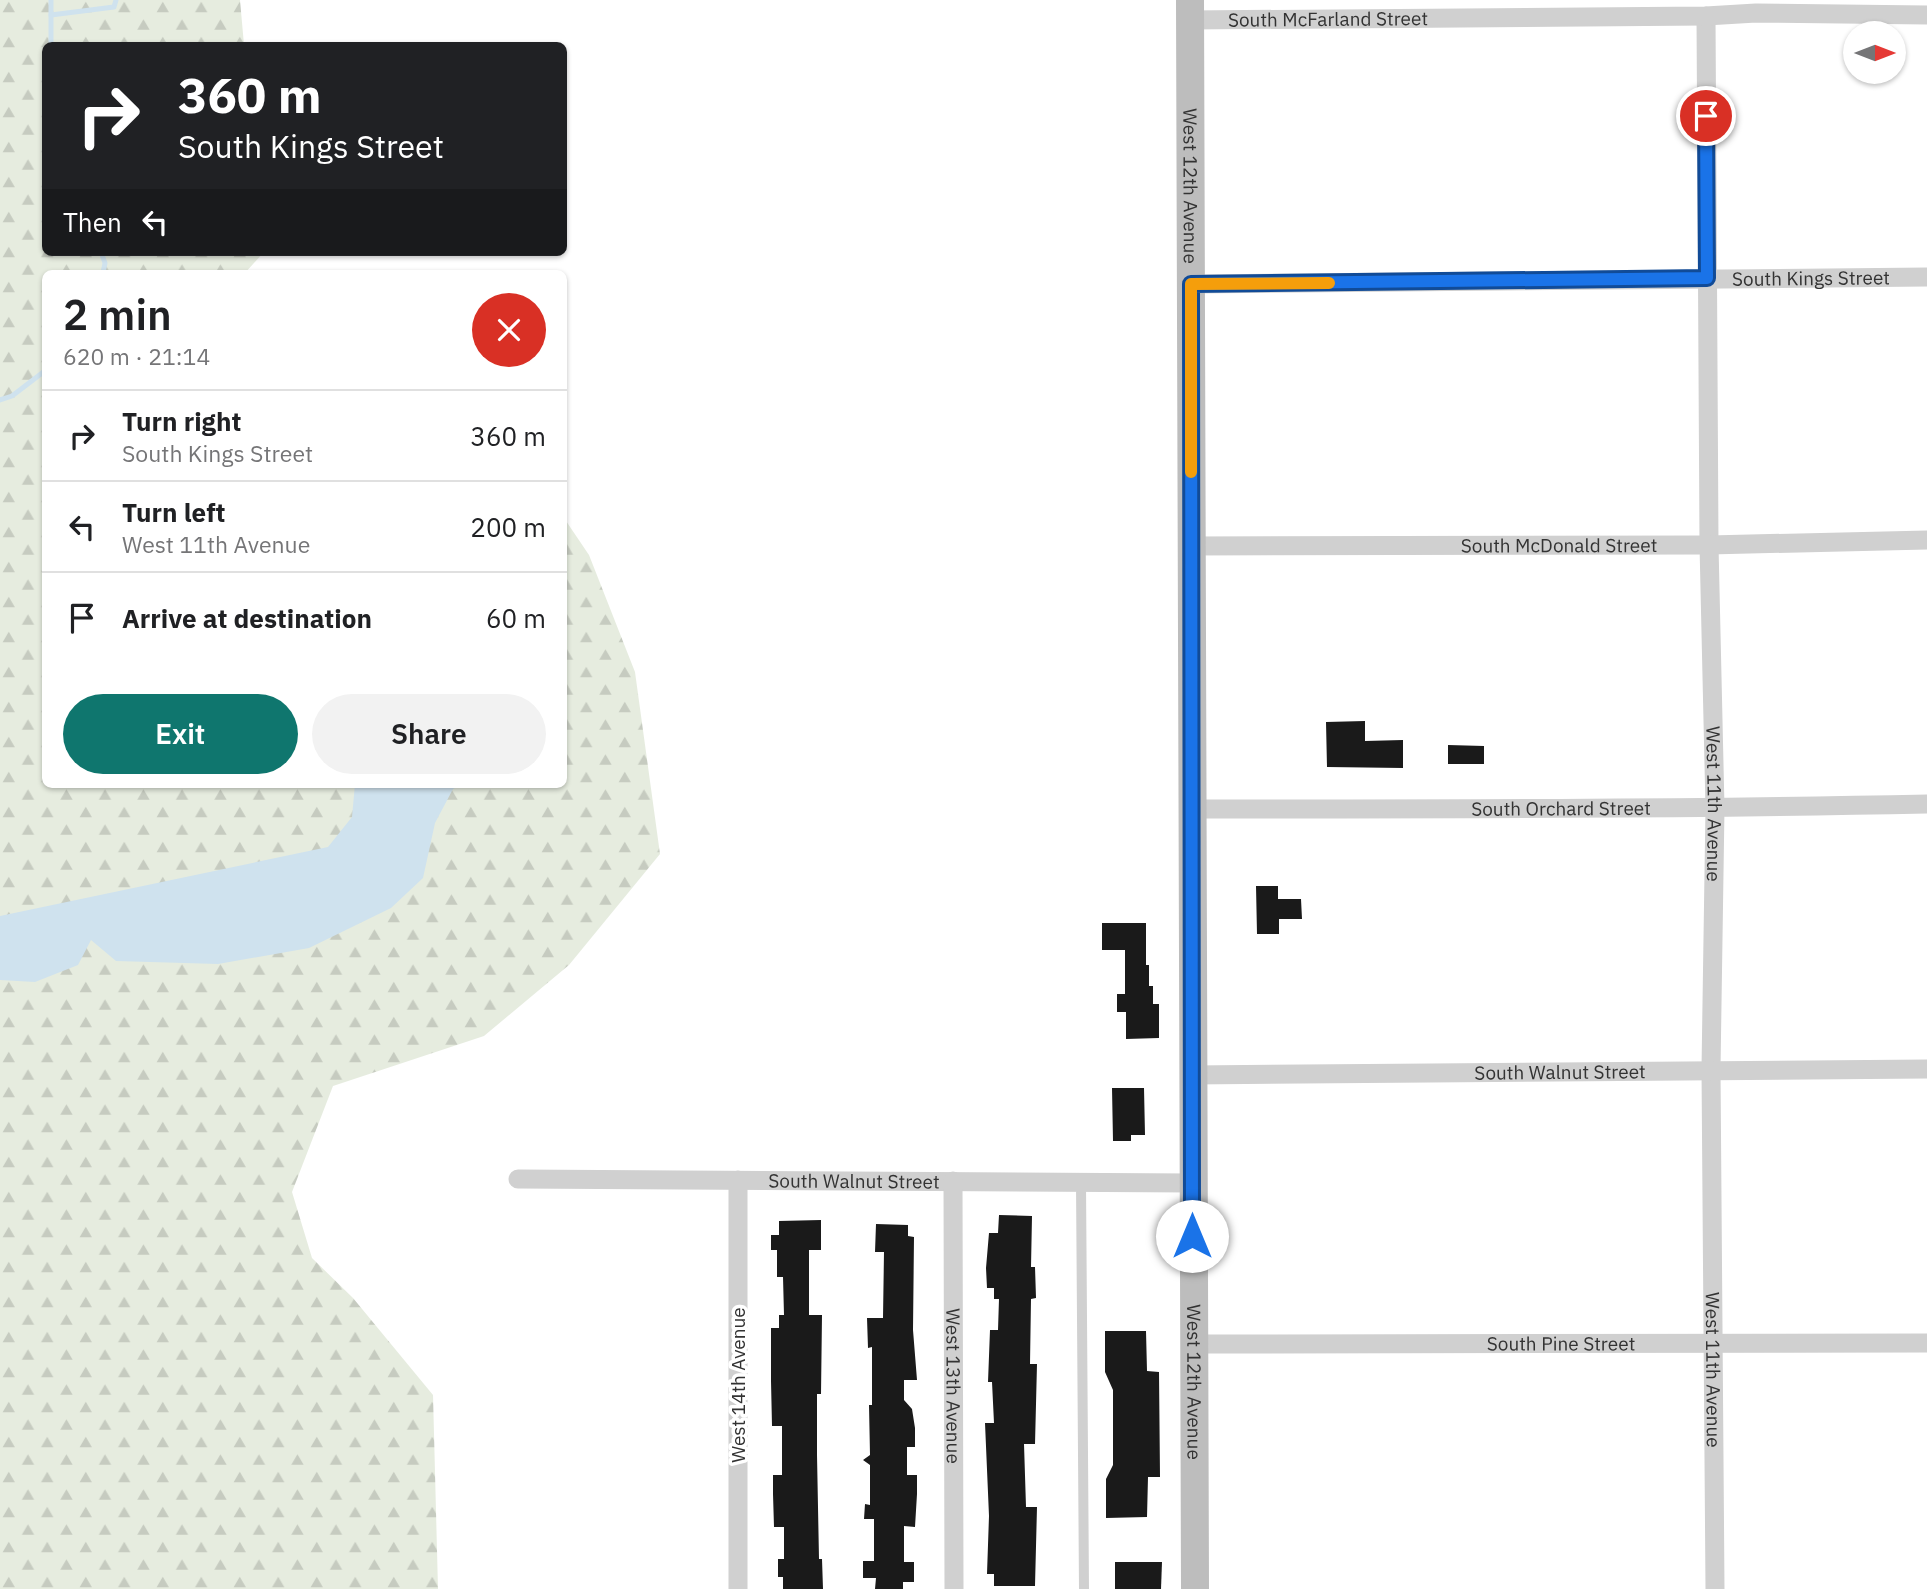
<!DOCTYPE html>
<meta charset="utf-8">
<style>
:root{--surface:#fff;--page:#f2f2f2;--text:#202124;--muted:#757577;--line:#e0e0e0;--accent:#0f766e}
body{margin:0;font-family:"IBM Plex Sans",sans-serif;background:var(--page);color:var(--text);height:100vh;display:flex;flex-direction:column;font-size:26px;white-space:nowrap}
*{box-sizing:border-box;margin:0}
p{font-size:23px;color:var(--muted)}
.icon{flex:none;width:38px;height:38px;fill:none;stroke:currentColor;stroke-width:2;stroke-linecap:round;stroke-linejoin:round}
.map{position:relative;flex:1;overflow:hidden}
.panel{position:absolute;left:42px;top:270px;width:525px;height:518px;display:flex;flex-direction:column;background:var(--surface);border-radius:10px;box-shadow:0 2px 5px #0004}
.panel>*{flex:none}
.top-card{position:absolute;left:42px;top:42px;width:525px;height:214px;border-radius:10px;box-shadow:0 2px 5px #0004;background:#202124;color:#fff;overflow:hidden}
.needle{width:46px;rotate:90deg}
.buttons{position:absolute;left:1843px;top:21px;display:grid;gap:14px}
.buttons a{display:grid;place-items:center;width:63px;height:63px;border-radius:50%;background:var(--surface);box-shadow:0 2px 5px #0004;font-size:35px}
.pin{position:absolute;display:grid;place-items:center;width:60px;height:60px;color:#fff;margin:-30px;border:4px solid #fff;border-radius:50%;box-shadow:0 2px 7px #0007}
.me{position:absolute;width:77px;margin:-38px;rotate:0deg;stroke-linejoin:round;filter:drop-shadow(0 0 5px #0008)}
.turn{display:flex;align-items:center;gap:24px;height:147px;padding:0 21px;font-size:32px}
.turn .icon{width:91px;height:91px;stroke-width:2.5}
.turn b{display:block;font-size:49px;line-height:60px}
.then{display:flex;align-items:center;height:66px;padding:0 21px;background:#0003;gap:14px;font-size:26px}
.round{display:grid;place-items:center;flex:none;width:74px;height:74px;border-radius:37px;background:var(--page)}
.overview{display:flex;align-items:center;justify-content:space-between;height:119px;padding:0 21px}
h1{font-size:42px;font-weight:600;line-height:52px}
.primary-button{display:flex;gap:14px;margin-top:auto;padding:14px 21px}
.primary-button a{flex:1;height:80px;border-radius:42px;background:var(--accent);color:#fff;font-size:28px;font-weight:600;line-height:80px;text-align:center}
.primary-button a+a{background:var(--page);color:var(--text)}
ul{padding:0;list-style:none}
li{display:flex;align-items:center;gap:21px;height:91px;padding:0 21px;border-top:2px solid var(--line)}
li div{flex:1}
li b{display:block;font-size:26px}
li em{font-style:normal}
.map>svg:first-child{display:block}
.forest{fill:url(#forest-firs)}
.water{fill:#cfe2ee}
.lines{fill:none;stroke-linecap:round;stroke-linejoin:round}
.stream{stroke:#cfe2ee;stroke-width:5}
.building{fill:#1a1a1a}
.service{stroke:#d0d0d0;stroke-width:10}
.minor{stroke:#d0d0d0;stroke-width:19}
.secondary{stroke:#bdbdbd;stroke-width:28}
.route-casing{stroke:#114b97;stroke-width:18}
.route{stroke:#1a73e8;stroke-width:12}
.slow{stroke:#f59e0b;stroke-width:12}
.labels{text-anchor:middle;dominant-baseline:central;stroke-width:7;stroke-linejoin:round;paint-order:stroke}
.street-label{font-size:19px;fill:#333;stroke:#fff}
</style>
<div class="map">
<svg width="1927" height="1589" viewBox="0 0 1927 1589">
<defs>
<pattern id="forest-firs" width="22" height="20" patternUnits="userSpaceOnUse" patternTransform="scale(1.75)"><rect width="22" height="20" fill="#e6ecdf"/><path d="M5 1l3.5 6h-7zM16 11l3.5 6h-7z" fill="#c6cbc0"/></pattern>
</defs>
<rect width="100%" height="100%" fill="#fff"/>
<polygon class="forest" points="0,0 240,0 244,45 46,46 46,252 264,252 245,273 46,273 46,784 564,784 564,518 589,555 635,672 660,854 569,965 484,1036 333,1086 292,1192 312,1258 353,1298 433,1395 438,1589 0,1589"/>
<polygon class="water" points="355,784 463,784 453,789 435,823 423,878 391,908 309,948 218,964 116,961 91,940 78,965 35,982 0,980 0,916 328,847 352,817"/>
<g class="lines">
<g class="stream">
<polyline points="51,15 114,7 116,0"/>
<polyline points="51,46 51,0"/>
<polyline points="101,252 105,263 103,273"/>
<polyline points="0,400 12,396 46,370"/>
</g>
</g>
<g class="building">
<polygon points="1365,721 1365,741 1403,740 1403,768 1327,767 1326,722"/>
<polygon points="1448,745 1484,746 1484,764 1448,764"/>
<polygon points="1256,886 1278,886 1278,899 1301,899 1302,919 1279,919 1279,934 1257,934"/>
<polygon points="1102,923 1146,923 1146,965 1149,965 1149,986 1153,986 1153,1004 1159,1004 1159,1038 1126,1039 1126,1012 1117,1012 1117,994 1125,994 1125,950 1102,950"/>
<polygon points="1112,1088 1144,1088 1145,1135 1131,1135 1131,1141 1113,1141"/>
<polygon points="999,1215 1032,1216 1031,1267 1035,1267 1036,1298 1031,1299 1030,1364 1037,1364 1035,1444 1024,1444 1026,1507 1037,1507 1035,1586 994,1586 994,1574 987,1574 989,1516 985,1423 994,1423 992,1382 988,1382 990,1330 998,1330 999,1299 994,1299 994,1288 987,1288 986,1268 989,1233 998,1233"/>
<polygon points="821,1220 821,1250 809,1250 809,1315 822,1315 821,1394 817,1394 817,1455 819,1559 822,1559 823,1589 783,1589 783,1577 778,1577 778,1559 784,1559 784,1527 774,1527 773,1494 773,1475 782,1475 782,1426 772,1426 771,1381 771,1328 779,1328 779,1315 784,1315 783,1277 777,1277 777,1250 771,1250 771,1235 779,1235 779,1221"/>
<polygon points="876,1224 908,1225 908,1236 914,1237 913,1330 917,1380 904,1380 904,1400 912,1409 915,1428 915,1447 907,1447 907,1475 917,1475 917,1494 915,1527 904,1526 904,1562 914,1562 914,1582 903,1582 903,1589 875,1589 876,1578 863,1578 863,1561 874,1561 874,1519 864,1519 865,1504 870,1505 870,1465 863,1460 870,1455 869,1405 872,1405 872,1347 868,1348 867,1318 883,1318 884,1252 875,1252"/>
<polygon points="1105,1331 1146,1331 1147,1371 1159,1372 1160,1477 1148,1477 1147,1517 1106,1518 1106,1479 1113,1465 1113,1390 1105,1372"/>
<polygon points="1115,1562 1162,1562 1161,1589 1115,1589"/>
</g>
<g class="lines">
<polyline class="service" points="1081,1183 1084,1589"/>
<g class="minor">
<path id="s1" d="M1706 16 1709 545 1715 808 1711 1069 1715 1589"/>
<path id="s2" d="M1190 20 1706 16 1756 13 1927 15"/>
<path id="s3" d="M1191 284 1927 277"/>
<path id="s4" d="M1191 546 1709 545 1927 540"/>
<path id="s5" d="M1193 809C1438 809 1682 809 1927 804"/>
<path id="s6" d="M1192 1075 1927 1069"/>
<path id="s7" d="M518 1179 1192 1183"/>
<path id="s8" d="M953 1181 954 1589"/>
<path id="s9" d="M1193 1344 1927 1343"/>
<polyline points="738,1589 738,1180"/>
</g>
<path class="secondary" id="s10" d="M1190 0 1195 1589"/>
</g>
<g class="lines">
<g class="route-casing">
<polyline id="route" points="1192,1236 1191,284 1707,278 1706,116"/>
</g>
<use href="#route" class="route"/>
<polyline class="slow" points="1191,472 1191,284 1329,283"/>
</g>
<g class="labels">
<g class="street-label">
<text stroke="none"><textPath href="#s2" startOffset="138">South McFarland Street</textPath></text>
<text stroke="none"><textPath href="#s10" startOffset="186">West 12th Avenue</textPath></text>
<text stroke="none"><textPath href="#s3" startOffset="620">South Kings Street</textPath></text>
<text stroke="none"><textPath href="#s4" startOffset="368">South McDonald Street</textPath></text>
<text stroke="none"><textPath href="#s1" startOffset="788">West 11th Avenue</textPath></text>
<text stroke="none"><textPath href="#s5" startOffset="368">South Orchard Street</textPath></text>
<text stroke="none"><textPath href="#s6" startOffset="368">South Walnut Street</textPath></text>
<text stroke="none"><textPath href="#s7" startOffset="336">South Walnut Street</textPath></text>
<text stroke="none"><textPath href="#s9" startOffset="368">South Pine Street</textPath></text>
<text stroke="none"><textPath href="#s1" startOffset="1354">West 11th Avenue</textPath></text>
<text stroke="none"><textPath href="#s10" startOffset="1382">West 12th Avenue</textPath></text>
<text transform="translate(738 1385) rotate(-90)">West 14th Avenue</text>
<text stroke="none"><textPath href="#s8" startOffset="205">West 13th Avenue</textPath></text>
</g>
</g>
</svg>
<div class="buttons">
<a><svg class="needle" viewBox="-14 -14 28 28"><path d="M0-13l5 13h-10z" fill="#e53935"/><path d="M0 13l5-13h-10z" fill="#757577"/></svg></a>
</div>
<div class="pin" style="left:1706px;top:116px;background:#d93025"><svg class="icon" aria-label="arrive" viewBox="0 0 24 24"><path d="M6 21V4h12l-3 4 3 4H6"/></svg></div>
<svg class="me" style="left:1192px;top:1236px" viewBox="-20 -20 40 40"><circle r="19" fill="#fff"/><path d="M0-13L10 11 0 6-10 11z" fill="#1a73e8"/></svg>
<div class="top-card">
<div class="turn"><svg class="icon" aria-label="right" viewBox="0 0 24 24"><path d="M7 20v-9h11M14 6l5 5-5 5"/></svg><div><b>360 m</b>South Kings Street</div></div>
<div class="then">Then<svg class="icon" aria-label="left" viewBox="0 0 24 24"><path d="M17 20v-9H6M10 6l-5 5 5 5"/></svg></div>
</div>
<section class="panel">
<div class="overview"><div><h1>2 min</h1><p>620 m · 21:14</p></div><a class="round" style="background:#d93025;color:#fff"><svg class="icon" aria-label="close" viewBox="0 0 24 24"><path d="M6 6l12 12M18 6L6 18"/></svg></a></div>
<ul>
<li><svg class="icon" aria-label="right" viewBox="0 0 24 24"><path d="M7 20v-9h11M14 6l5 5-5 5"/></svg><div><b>Turn right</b><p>South Kings Street</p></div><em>360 m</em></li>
<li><svg class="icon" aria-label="left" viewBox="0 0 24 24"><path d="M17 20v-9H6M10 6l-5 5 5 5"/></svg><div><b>Turn left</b><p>West 11th Avenue</p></div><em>200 m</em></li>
<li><svg class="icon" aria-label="arrive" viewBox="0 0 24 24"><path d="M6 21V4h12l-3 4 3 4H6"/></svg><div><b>Arrive at destination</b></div><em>60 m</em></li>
</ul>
<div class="primary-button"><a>Exit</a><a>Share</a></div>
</section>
</div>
